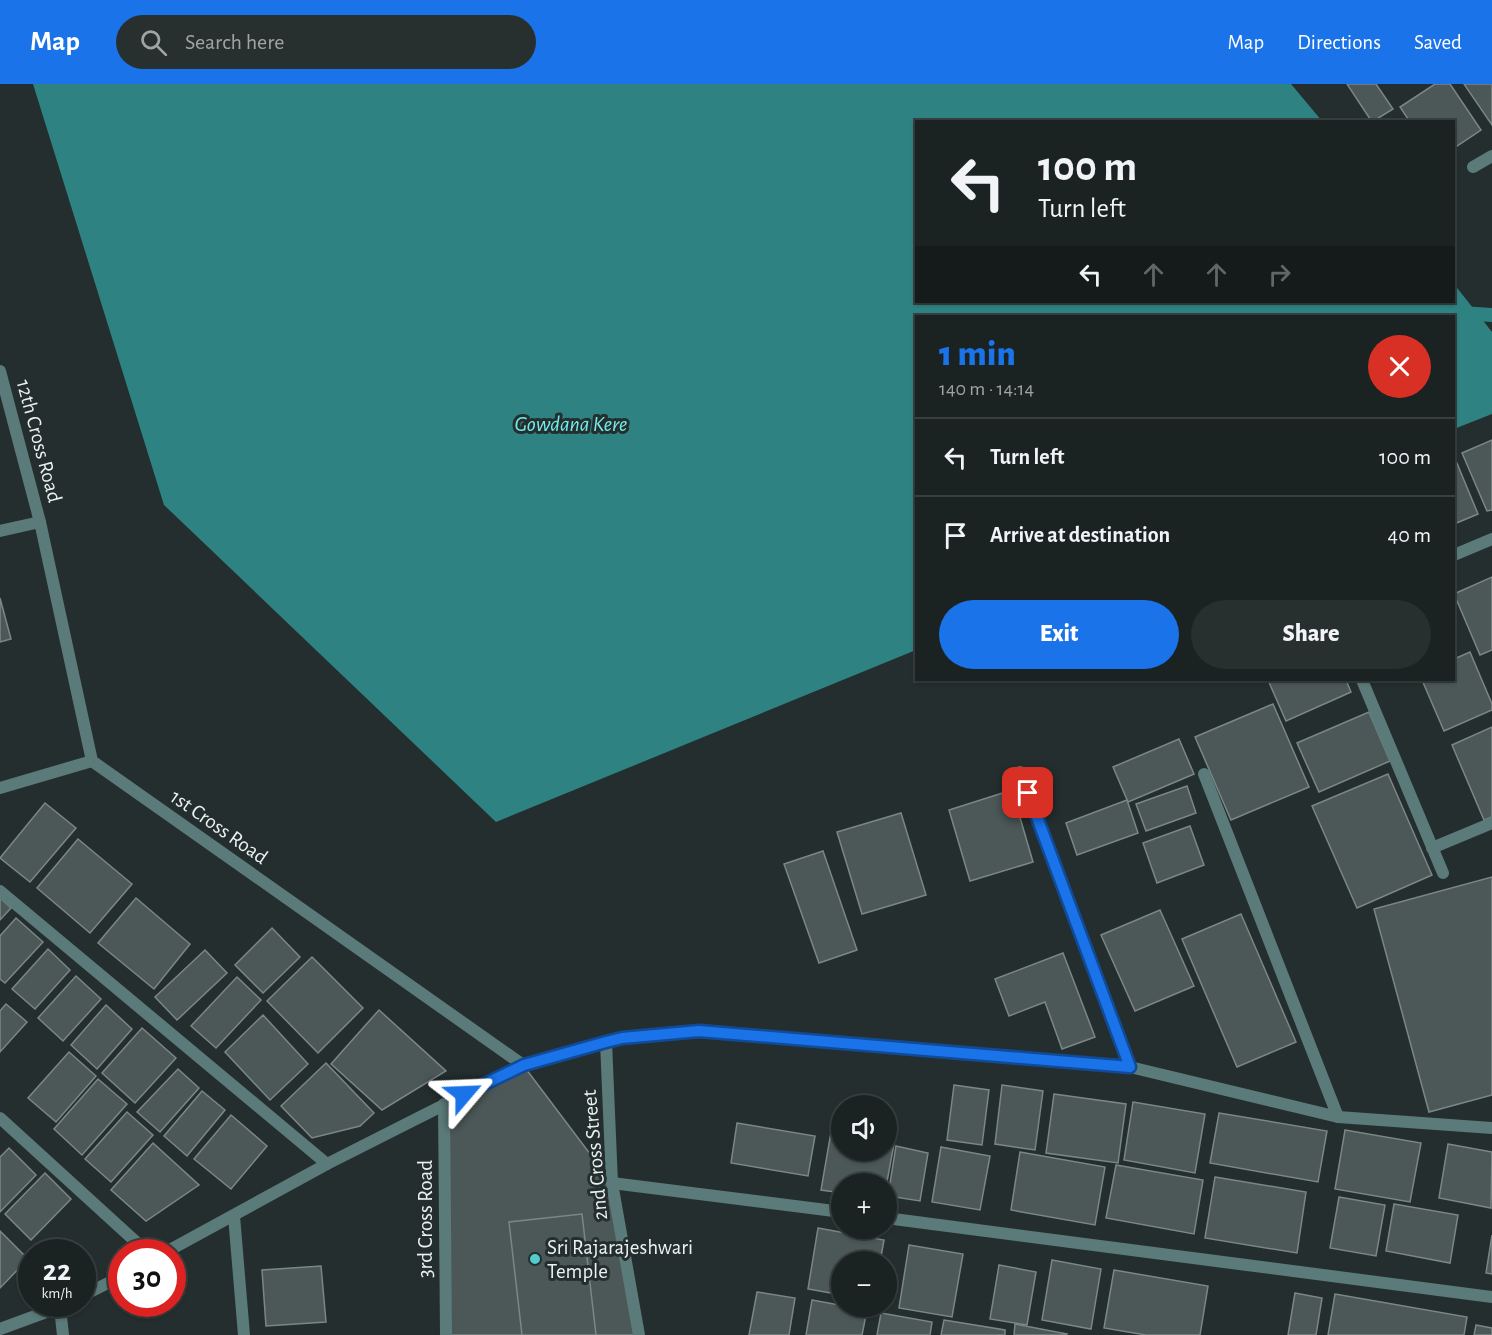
<!DOCTYPE html>
<meta charset="utf-8">
<style>
:root{--surface:#1b2222;--page:#282f2f;--text:#f1f3f6;--muted:#a0a4a5;--line:#393f40;--accent:#1a73e8}
body{margin:0;font-family:"Alegreya Sans",sans-serif;background:var(--page);color:var(--text);height:100vh;display:flex;flex-direction:column;font-size:22px;white-space:nowrap}
*{box-sizing:border-box;margin:0}
p{font-size:20px;color:var(--muted)}
.icon{flex:none;width:33px;height:33px;fill:none;stroke:currentColor;stroke-width:2;stroke-linecap:round;stroke-linejoin:round}
.map{position:relative;flex:1;overflow:hidden}
.drawer{position:absolute;left:915px;top:231px;width:540px;height:366px;display:flex;flex-direction:column;background:var(--surface);border-radius:0px;box-shadow:0 2px 4px #0004,0 0 0 2px var(--line)}
.drawer>*{flex:none}
.banner{position:absolute;left:915px;top:36px;width:540px;height:183px;border-radius:0px;box-shadow:0 2px 4px #0004,0 0 0 2px var(--line);background:#1b2222;color:var(--text);overflow:hidden}
.buttons{position:absolute;left:831px;top:1011px;display:grid;gap:12px}
.buttons a{display:grid;place-items:center;width:66px;height:66px;border-radius:50%;background:var(--surface);box-shadow:0 2px 4px #0004,0 0 0 2px var(--line);font-size:30px}
.speed{position:absolute;left:18px;top:1155px;display:flex;gap:12px;font-size:30px;font-weight:700;text-align:center}
.speed>*{display:grid;place-content:center;width:78px;height:78px;border-radius:50%;background:var(--surface);box-shadow:0 2px 4px #0004,0 0 0 2px var(--line);line-height:1}
.speed small{font-size:15px;font-weight:400}
.speed .limit{border:9px solid #d22;background:#fff;color:#111}
.pin{position:absolute;display:grid;place-items:center;width:51px;height:51px;color:#fff;margin:-26px;border-radius:12px;box-shadow:0 3px 9px #0006}
.me{position:absolute;width:66px;margin:-33px;rotate:64deg;stroke-linejoin:round;filter:drop-shadow(0 0 4px #0008)}
.turn{display:flex;align-items:center;gap:21px;height:126px;padding:0 24px;font-size:27px}
.turn .icon{width:78px;height:78px;stroke-width:2.5}
.turn b{display:block;font-size:42px;line-height:51px}
.lanes{display:flex;align-items:center;height:57px;padding:0 24px;background:#0003;justify-content:center;gap:30px;direction:ltr}
.lanes .off{opacity:.35}
.round{display:grid;place-items:center;flex:none;width:63px;height:63px;border-radius:32px;background:var(--page)}
.headline{display:flex;align-items:center;justify-content:space-between;height:102px;padding:0 24px}
h1{font-size:36px;font-weight:800;line-height:45px;color:var(--accent)}
.action{display:flex;gap:12px;margin-top:auto;padding:12px 24px}
.action a{flex:1;height:69px;border-radius:36px;background:var(--accent);color:#fff;font-size:24px;font-weight:800;line-height:69px;text-align:center}
.action a+a{background:var(--page);color:var(--text)}
ul{padding:0;list-style:none}
li{display:flex;align-items:center;gap:18px;height:78px;padding:0 24px;border-top:2px solid var(--line)}
li div{flex:1}
li b{display:block;font-size:22px}
li em{font-style:normal}
header{display:flex;align-items:center;gap:36px;box-sizing:border-box;height:84px;padding:0 30px;background:var(--accent);color:#fff}
header strong{font-size:28px}
nav{display:flex;gap:33px;margin-inline-start:auto;font-size:21px}
.search{width:420px;height:54px;background:var(--page);display:flex;align-items:center;gap:15px;box-sizing:border-box;padding:0 21px;border-radius:33px;color:var(--muted);font-size:22px}
.map>svg:first-child{display:block}
.water{fill:#2e8282}
.lines{fill:none;stroke-linecap:round;stroke-linejoin:round}
.stream{stroke:#2e8282;stroke-width:14}
.building{fill:#4c5757;stroke:#7b8786;stroke-width:1.5}
.minor{stroke:#5b7a7a;stroke-width:12}
.route-casing{stroke:#114b97;stroke-width:15}
.route{stroke:#1a73e8;stroke-width:10}
.poi-dot{fill:#52cdcd;stroke:#242e2e;stroke-width:2}
.labels{text-anchor:middle;dominant-baseline:central;stroke-width:6;stroke-linejoin:round;paint-order:stroke}
.street-label{font-size:21px;fill:#ebf1f1;stroke:#242e2e}
.poi-label{font-size:21px;fill:#ebf1f1;stroke:#242e2e;text-anchor:start}
.water-label{font-size:22px;font-style:italic;fill:#71ebea;stroke:#242e2e}
</style>
<header>
<strong>Map</strong>
<div class="search"><svg class="icon" aria-label="search" viewBox="0 0 24 24"><circle cx="10" cy="10" r="6"/><path d="M15 15l6 6"/></svg>Search here</div>
<nav><a>Map</a><a>Directions</a><a>Saved</a></nav>
</header>
<div class="map">
<svg width="1492" height="1251" viewBox="0 0 1492 1251">
<rect width="100%" height="100%" fill="#242e2e"/>
<polygon class="water" points="33,0 1291,0 1322,37 916,38 916,218 1454,218 1454,200 1492,248 1492,330 1454,345 1454,232 916,232 916,566 496,738 164,421"/>
<g class="lines">
<polyline class="stream" points="1461,229 1492,231"/>
</g>
<g class="building">
<polygon points="1347,0 1376,0 1393,25 1372,38"/>
<polygon points="1435,0 1450,0 1481,46 1454,64 1454,38 1410,38 1400,23"/>
<polygon points="1464,0 1492,0 1492,41"/>
<polygon points="1492,356 1492,426 1487,427 1462,369"/>
<polygon points="1454,372 1478,430 1454,440"/>
<polygon points="1492,493 1492,566 1480,571 1454,510"/>
<polygon points="0,514 11,555 0,558"/>
<polygon points="1470,568 1492,620 1492,626 1444,647 1422,596 1454,596 1454,575"/>
<polygon points="1268,596 1346,596 1351,608 1286,637"/>
<polygon points="1273,620 1309,703 1231,736 1195,653"/>
<polygon points="1369,628 1390,677 1319,708 1297,659"/>
<polygon points="1492,643 1492,733 1484,736 1452,661"/>
<polygon points="1179,655 1194,690 1128,718 1113,683"/>
<polygon points="1388,690 1432,791 1357,824 1312,722"/>
<polygon points="1187,702 1196,729 1146,747 1136,720"/>
<polygon points="1012,706 1033,778 970,797 949,726"/>
<polygon points="1127,716 1138,749 1077,771 1066,739"/>
<polygon points="45,719 76,744 30,798 0,774"/>
<polygon points="901,729 926,811 862,830 837,748"/>
<polygon points="1190,742 1204,781 1157,799 1143,759"/>
<polygon points="78,755 132,800 90,849 37,804"/>
<polygon points="823,767 857,866 819,879 784,780"/>
<polygon points="1492,793 1492,1011 1429,1028 1374,825"/>
<polygon points="0,814 11,824 0,836"/>
<polygon points="136,814 190,860 154,905 98,859"/>
<polygon points="1160,826 1194,902 1135,927 1101,851"/>
<polygon points="1241,830 1296,958 1237,983 1182,855"/>
<polygon points="16,834 43,858 5,899 0,895 0,852"/>
<polygon points="272,844 300,873 263,909 235,881"/>
<polygon points="48,865 70,886 35,925 12,905"/>
<polygon points="205,866 227,889 177,936 155,913"/>
<polygon points="1063,869 1095,953 1062,965 1045,918 1009,932 995,895"/>
<polygon points="312,873 363,924 318,969 267,917"/>
<polygon points="76,892 101,915 63,957 38,934"/>
<polygon points="237,893 261,916 216,964 191,942"/>
<polygon points="6,920 27,938 0,968 0,927"/>
<polygon points="106,921 132,945 97,985 71,961"/>
<polygon points="379,926 446,987 382,1026 331,980"/>
<polygon points="263,931 308,980 270,1016 225,968"/>
<polygon points="142,944 176,974 135,1019 102,989"/>
<polygon points="69,968 96,992 56,1038 28,1014"/>
<polygon points="326,979 374,1029 360,1042 312,1054 281,1022"/>
<polygon points="523,981 612,1099 639,1251 446,1251 444,1020"/>
<polygon points="178,985 199,1004 160,1048 137,1028"/>
<polygon points="98,995 127,1020 82,1071 54,1045"/>
<polygon points="954,1001 989,1006 982,1061 947,1056"/>
<polygon points="1002,1001 1043,1007 1035,1066 995,1060"/>
<polygon points="202,1007 225,1026 187,1072 164,1052"/>
<polygon points="1054,1010 1126,1020 1118,1079 1046,1069"/>
<polygon points="1133,1018 1205,1030 1195,1089 1124,1076"/>
<polygon points="127,1028 153,1051 111,1098 85,1075"/>
<polygon points="1219,1029 1327,1047 1318,1098 1210,1079"/>
<polygon points="231,1031 267,1062 231,1105 194,1075"/>
<polygon points="737,1039 815,1052 808,1092 731,1079"/>
<polygon points="1345,1046 1421,1059 1410,1118 1335,1105"/>
<polygon points="831,1048 842,1050 842,1066 886,1066 886,1058 894,1060 886,1103 886,1100 842,1100 842,1109 821,1106"/>
<polygon points="153,1059 199,1101 146,1137 111,1106"/>
<polygon points="1448,1060 1492,1068 1491,1124 1439,1114"/>
<polygon points="896,1062 928,1069 920,1117 888,1112"/>
<polygon points="941,1063 990,1072 980,1126 932,1118"/>
<polygon points="9,1064 36,1091 0,1128 0,1073"/>
<polygon points="1020,1068 1105,1083 1095,1141 1011,1126"/>
<polygon points="1116,1081 1203,1096 1194,1150 1106,1134"/>
<polygon points="45,1089 71,1115 31,1156 5,1130"/>
<polygon points="1215,1093 1306,1108 1297,1169 1205,1154"/>
<polygon points="1339,1113 1385,1121 1376,1172 1330,1164"/>
<polygon points="1394,1120 1458,1131 1450,1179 1386,1167"/>
<polygon points="582,1130 596,1251 522,1251 509,1138"/>
<polygon points="818,1144 884,1156 880,1178 842,1178 842,1211 808,1205"/>
<polygon points="0,1147 28,1175 0,1204"/>
<polygon points="1492,1151 1492,1190 1486,1189"/>
<polygon points="909,1161 963,1170 952,1233 899,1224"/>
<polygon points="1052,1176 1101,1185 1091,1245 1042,1236"/>
<polygon points="999,1181 1036,1188 1027,1241 990,1235"/>
<polygon points="321,1182 326,1238 266,1242 262,1186"/>
<polygon points="1114,1186 1208,1202 1200,1251 1146,1251 1104,1244"/>
<polygon points="757,1208 795,1214 789,1251 749,1251"/>
<polygon points="1295,1209 1322,1214 1316,1251 1288,1251"/>
<polygon points="1335,1210 1467,1233 1464,1251 1328,1251"/>
<polygon points="812,1216 867,1226 862,1251 806,1251"/>
<polygon points="881,1229 932,1238 930,1251 877,1251"/>
<polygon points="944,1236 1005,1246 1005,1251 941,1251"/>
<polygon points="1015,1240 1067,1250 1066,1251 1014,1251"/>
<polygon points="1476,1241 1492,1244 1492,1251 1474,1251"/>
</g>
<g class="lines">
<g class="minor">
<polyline points="1473,83 1492,72"/>
<polyline points="0,287 40,438 92,677 523,981"/>
<polyline points="0,447 40,438"/>
<polyline points="1454,471 1492,455"/>
<polyline points="1362,596 1443,789"/>
<polyline points="1020,688 1130,983"/>
<polyline points="1204,690 1338,1033"/>
<polyline points="0,704 92,677"/>
<polyline points="1432,764 1492,739"/>
<polyline points="0,807 327,1080"/>
<polyline points="606,958 612,1099 639,1251"/>
<polyline points="444,1020 446,1251"/>
<polyline points="0,1034 147,1168"/>
<polyline points="612,1099 842,1128"/>
<polyline points="234,1132 244,1251"/>
<polyline points="886,1134 1492,1213"/>
<polyline points="166,1168 327,1080 523,981 622,954 699,947 1130,983 1338,1033 1492,1044"/>
<polyline points="82,1212 122,1192"/>
<polyline points="60,1224 63,1251"/>
<polyline points="0,1245 68,1220"/>
</g>
</g>
<g class="lines">
<g class="route-casing">
<polyline id="route" points="464,1010 524,981 606,958 622,954 699,947 1130,983 1028,709"/>
</g>
<use href="#route" class="route"/>
</g>
<circle class="poi-dot" cx="535" cy="1175" r="6"/>
<g class="labels">
<g class="street-label">
<text transform="translate(39 357) rotate(75)">12th Cross Road</text>
<text transform="translate(219 743) rotate(35)">1st Cross Road</text>
<text transform="translate(595 1071) rotate(-95)">2nd Cross Street</text>
<text transform="translate(425 1135) rotate(-90)">3rd Cross Road</text>
</g>
<g class="poi-label">
<text x="547" y="1163">Sri Rajarajeshwari<tspan x="547" dy="24">Temple</tspan></text>
</g>
<g class="water-label">
<text x="571" y="340">Gowdana Kere</text>
</g>
</g>
</svg>
<div class="buttons">
<a><svg class="icon" aria-label="sound" viewBox="0 0 24 24"><path d="M4 9h4l5-4v14l-5-4H4zM17 9q2 3 0 6"/></svg></a>
<a>+</a>
<a>−</a>
</div>
<div class="speed"><div>22<small>km/h</small></div><div class="limit">30</div></div>
<div class="pin" style="left:1028px;top:709px;background:#d93025"><svg class="icon" aria-label="arrive" viewBox="0 0 24 24"><path d="M6 21V4h12l-3 4 3 4H6"/></svg></div>
<svg class="me" style="left:464px;top:1010px" viewBox="-20 -20 40 40"><path d="M0-17L14 15 0 8-14 15z" fill="#1a73e8" stroke="#fff" stroke-width="4"/></svg>
<div class="banner">
<div class="turn"><svg class="icon" aria-label="left" viewBox="0 0 24 24"><path d="M17 20v-9H6M10 6l-5 5 5 5"/></svg><div><b>100 m</b>Turn left</div></div>
<div class="lanes"><svg class="icon" aria-label="left" viewBox="0 0 24 24"><path d="M17 20v-9H6M10 6l-5 5 5 5"/></svg><svg class="icon off" aria-label="ahead" viewBox="0 0 24 24"><path d="M12 20V5M6 11l6-6 6 6"/></svg><svg class="icon off" aria-label="ahead" viewBox="0 0 24 24"><path d="M12 20V5M6 11l6-6 6 6"/></svg><svg class="icon off" aria-label="right" viewBox="0 0 24 24"><path d="M7 20v-9h11M14 6l5 5-5 5"/></svg></div>
</div>
<section class="drawer">
<div class="headline"><div><h1>1 min</h1><p>140 m · 14:14</p></div><a class="round" style="background:#d93025;color:#fff"><svg class="icon" aria-label="close" viewBox="0 0 24 24"><path d="M6 6l12 12M18 6L6 18"/></svg></a></div>
<ul>
<li><svg class="icon" aria-label="left" viewBox="0 0 24 24"><path d="M17 20v-9H6M10 6l-5 5 5 5"/></svg><div><b>Turn left</b></div><em>100 m</em></li>
<li><svg class="icon" aria-label="arrive" viewBox="0 0 24 24"><path d="M6 21V4h12l-3 4 3 4H6"/></svg><div><b>Arrive at destination</b></div><em>40 m</em></li>
</ul>
<div class="action"><a>Exit</a><a>Share</a></div>
</section>
</div>
